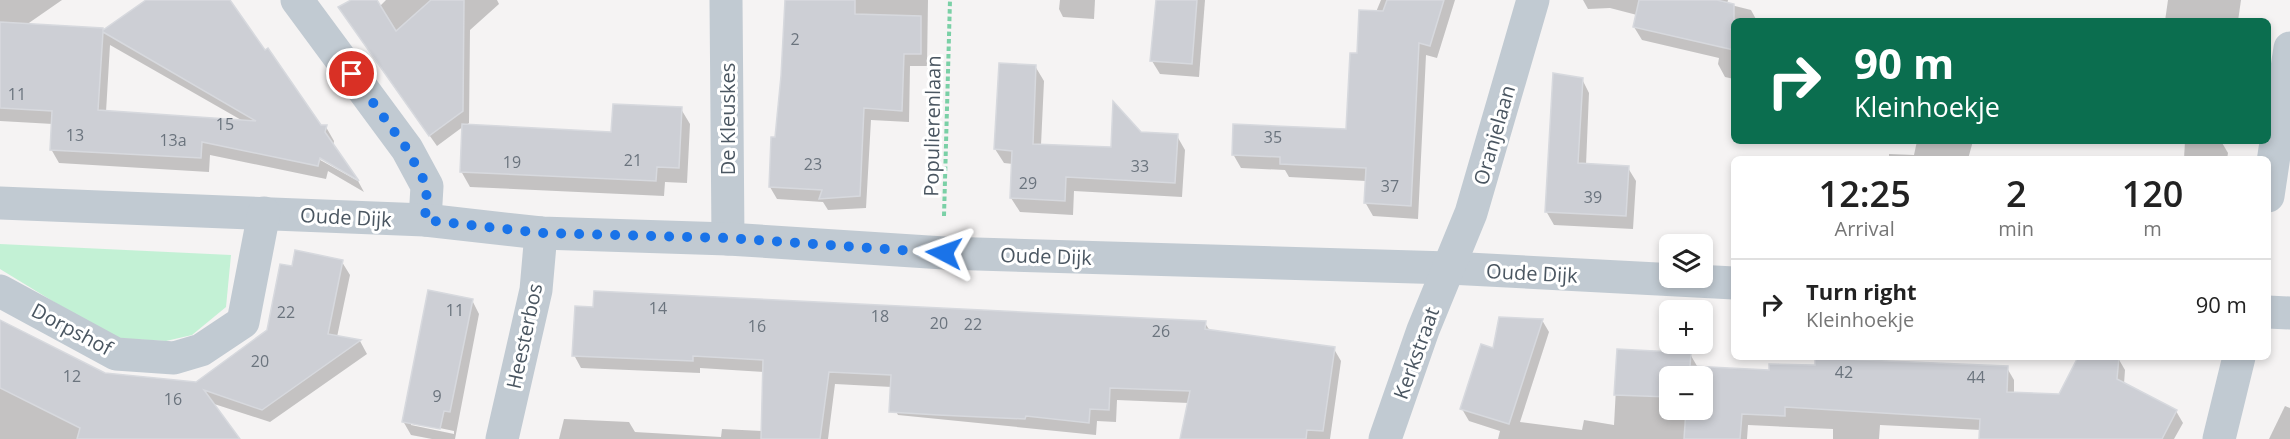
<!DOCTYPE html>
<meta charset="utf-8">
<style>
:root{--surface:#fff;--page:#f6f6f6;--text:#222;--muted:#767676;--line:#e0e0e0}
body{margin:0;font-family:"Open Sans",sans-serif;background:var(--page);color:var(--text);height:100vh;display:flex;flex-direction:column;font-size:22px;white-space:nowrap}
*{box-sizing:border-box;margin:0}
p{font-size:20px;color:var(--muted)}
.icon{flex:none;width:33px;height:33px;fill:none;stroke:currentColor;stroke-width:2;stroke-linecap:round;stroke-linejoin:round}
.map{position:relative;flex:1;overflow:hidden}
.sheet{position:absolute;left:1731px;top:156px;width:540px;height:204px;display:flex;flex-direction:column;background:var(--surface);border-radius:9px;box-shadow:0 3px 9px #0003}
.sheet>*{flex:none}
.hud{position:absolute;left:1731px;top:18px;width:540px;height:126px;border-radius:9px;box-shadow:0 3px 9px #0003;background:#0b6e4f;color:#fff;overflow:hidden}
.buttons{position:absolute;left:1659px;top:234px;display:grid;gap:12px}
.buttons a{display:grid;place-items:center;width:54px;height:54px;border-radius:9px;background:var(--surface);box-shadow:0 3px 9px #0003;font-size:30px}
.pin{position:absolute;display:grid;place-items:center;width:51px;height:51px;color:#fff;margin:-26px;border:3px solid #fff;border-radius:50%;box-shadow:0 2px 6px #0007}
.me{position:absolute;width:66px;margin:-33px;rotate:274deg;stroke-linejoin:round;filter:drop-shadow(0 0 4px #0008)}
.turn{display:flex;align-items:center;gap:21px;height:126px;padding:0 24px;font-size:27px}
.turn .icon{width:78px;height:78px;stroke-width:2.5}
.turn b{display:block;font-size:42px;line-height:51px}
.eta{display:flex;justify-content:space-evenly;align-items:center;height:102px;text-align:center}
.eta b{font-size:36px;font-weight:600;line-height:42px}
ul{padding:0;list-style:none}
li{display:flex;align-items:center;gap:18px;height:90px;padding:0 24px;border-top:2px solid var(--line)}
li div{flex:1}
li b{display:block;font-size:22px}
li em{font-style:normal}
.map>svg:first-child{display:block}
.green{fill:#c3f1d5}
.shadow{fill:#0003;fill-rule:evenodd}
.building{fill:#cdcfd5;stroke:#d7d9de;stroke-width:1.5;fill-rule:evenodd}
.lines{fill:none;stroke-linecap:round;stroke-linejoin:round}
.path{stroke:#7ad0a6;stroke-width:4;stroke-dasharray:4.5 3;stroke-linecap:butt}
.street{stroke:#c1cad2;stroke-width:33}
.route{stroke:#1a73e8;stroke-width:10;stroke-dasharray:0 18}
.labels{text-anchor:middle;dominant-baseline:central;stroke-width:6;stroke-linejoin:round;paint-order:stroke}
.number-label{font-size:16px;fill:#6b747e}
.street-label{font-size:20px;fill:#4a5661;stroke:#fff}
</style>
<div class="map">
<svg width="2290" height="439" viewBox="0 0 2290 439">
<rect width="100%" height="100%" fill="#f5f3f3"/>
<polygon class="green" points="0,244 231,255 226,307 192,335 166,341 113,338 0,269"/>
<g class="shadow">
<path d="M0 0H62L26 25 151 32 148 0H228L320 126 326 127 334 141 333 146 314 153 313 156 358 181 364 192 328 171 326 179 210 155 209 172 59 163 51 149 53 124 0 121ZM110 45 243 121 106 112Z"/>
<polygon points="354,0 375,0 379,7 386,0 497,0 499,4 470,30 469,123 465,126 613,133 681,109 690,124 687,183 665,182 664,196 470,187 461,171 464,126 437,146 347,19"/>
<polygon points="787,0 928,0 927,66 910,66 909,122 871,120 866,208 828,210 823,202 777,199 770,187 776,139"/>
<polygon points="1060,0 1095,0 1094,19 1063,17 1059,9"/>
<polygon points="1158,0 1205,0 1199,77 1160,74 1152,61"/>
<polygon points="1381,0 1455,0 1437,58 1426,55 1418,219 1373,216 1365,202 1366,181 1289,177 1285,170 1241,168 1233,154 1347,131 1358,55"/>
<polygon points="1583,0 1728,0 1727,4 1751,10 1757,21 1734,21 1734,79 1725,77 1718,64 1719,58 1642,40 1634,27 1637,15 1610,8 1588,9"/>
<polygon points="2168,0 2241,0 2238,21 2165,21"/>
<polygon points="1035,66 1044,81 1041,145 1113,149 1141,134 1177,136 1185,150 1182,197 1074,191 1073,215 1020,212 1011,198 1013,164 1004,163 995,149"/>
<polygon points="1582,79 1589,93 1586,165 1628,168 1636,181 1633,229 1554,225 1546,211"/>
<polygon points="1917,141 1973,141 1968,159 1889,159 1889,154 1914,155"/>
<polygon points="2185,141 2221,141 2228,153 2227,159 2184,159"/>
<polygon points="342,262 350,275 337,337 360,341 367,354 270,422 211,403 238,439 0,439 0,322 105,375 197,384 268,331 293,267"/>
<path d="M472 300 479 314 455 439H432L411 435 403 421ZM411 422 454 431V434L411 425Z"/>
<path d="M1542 320 1549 332 1520 422 1582 430 1584 420 1614 425 1618 351 1690 354 1697 366 1770 371 2007 368 2014 380V393L2060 396 2080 357 2118 358 2125 370 2124 384 2176 411 2183 423 2174 439H1981V430L1880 425 1879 439H1833V429L1748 425 1747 439H1498L1500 431 1469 421 1462 409 1494 350ZM1670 376H1702V410H1670Z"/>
<polygon points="1205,323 1210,331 1334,349 1341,361 1330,439 1181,439 1189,403 1117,400 1116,422 1097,421 1096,435 898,415 891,402 892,387 835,384 828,439 559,439 564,419 629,422 635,432 721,437 722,429 762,431 764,372 700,368 700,373 581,368 574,355"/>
<polygon points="2285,406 2290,408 2290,439 2269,439"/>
</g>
<g class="building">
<path d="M146 0H230L265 50 268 48 321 125H327L325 132 359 181 320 158 318 166 202 142 201 158 50 150 52 111 0 108V22L103 28V30ZM103 32 256 121 98 110Z"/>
<polygon points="351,0 377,0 396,31 431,0 464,0 463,111 429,136 338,7"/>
<polygon points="785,0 855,0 855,14 921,16 921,54 904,54 902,111 864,108 860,196 819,199 822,190 769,187 771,137 775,137 781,76"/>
<polygon points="1156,0 1197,0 1192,64 1150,61"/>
<polygon points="1387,0 1444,0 1430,46 1419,43 1411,206 1364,203 1366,168 1280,164 1280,157 1232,155 1233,124 1346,129 1350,53 1357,53 1359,10 1383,11"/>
<polygon points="1639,0 1717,0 1734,4 1734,50 1633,27"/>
<polygon points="999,63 1036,65 1033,144 1111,147 1113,101 1141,132 1178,134 1175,183 1066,177 1065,201 1010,198 1012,151 994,149"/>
<polygon points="1553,73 1583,78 1578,163 1629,166 1626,216 1545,212"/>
<polygon points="613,104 682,107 679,168 657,167 656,181 460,172 462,124 611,132"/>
<polygon points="295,250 343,260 328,334 361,340 262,410 204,390 240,439 77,439 80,428 0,388 0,320 105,373 196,382 267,330 280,264 292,266"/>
<polygon points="428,290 473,299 450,412 444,411 440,429 402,422"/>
<polygon points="594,291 1206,321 1205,329 1335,347 1323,431 1307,430 1306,439 1180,439 1190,391 1110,388 1109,410 1090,409 1089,423 1026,416 1025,419 938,415 889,412 891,375 829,372 820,439 761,439 763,360 693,356 693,361 572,356 575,306 593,307"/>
<polygon points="1499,317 1543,319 1509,424 1460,409 1481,344 1493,348"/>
<polygon points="1617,349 1691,353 1690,366 1769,370 1769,364 1815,365 1815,358 2008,366 2007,392 2059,394 2078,357 2119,357 2117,379 2177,410 2162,439 1979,439 1980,419 1785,407 1785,416 1742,414 1740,439 1684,439 1686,410 1702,410 1702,376 1670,376 1670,397 1614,395"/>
</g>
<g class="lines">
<polyline class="path" points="944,216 950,0"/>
<g class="street">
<polyline points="297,0 407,149 427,186 425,220"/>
<polyline points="726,0 728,239"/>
<polyline points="2268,196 2290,48"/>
<polyline points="0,203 425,220 541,233 728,239 944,253 1449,268 1734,283"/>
<polyline points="0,291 116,354 174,358 201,350 243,322 264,213"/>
<polyline points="2268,312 2290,313"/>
<polyline points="502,439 536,290 541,233"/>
<polyline points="1385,439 1423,330 1471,213 1533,0"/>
<polyline points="2219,439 2239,357"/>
</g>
</g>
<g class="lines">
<polyline class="route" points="352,74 407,149 427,186 425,220 542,233 728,238 944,253"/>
</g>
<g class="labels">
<g class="number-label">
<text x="795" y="39">2</text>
<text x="17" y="94">11</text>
<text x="225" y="124">15</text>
<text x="75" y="135">13</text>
<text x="1273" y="137">35</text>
<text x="173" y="140">13a</text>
<text x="633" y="160">21</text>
<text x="512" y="162">19</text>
<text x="813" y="164">23</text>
<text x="1140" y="166">33</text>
<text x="1028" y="183">29</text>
<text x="1390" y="186">37</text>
<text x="1593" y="197">39</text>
<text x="658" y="308">14</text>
<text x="455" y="310">11</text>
<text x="286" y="312">22</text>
<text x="880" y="316">18</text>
<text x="939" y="323">20</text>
<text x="973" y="324">22</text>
<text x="757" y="326">16</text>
<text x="1161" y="331">26</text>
<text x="260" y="361">20</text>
<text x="1844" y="372">42</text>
<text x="72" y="376">12</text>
<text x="1976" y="377">44</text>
<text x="437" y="396">9</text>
<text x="173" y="399">16</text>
</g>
<g class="street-label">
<text transform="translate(727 119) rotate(-90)">De Kleuskes</text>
<text transform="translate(932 126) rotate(-89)">Populierenlaan</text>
<text transform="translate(1494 135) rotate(-74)">Oranjelaan</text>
<text transform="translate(346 217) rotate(3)">Oude Dijk</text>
<text transform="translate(1046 256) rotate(2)">Oude Dijk</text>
<text transform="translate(1532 273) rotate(3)">Oude Dijk</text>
<text transform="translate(72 329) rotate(28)">Dorpshof</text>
<text transform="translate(524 336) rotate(-78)">Heesterbos</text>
<text transform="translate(1416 353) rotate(-70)">Kerkstraat</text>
</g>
</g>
</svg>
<div class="buttons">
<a><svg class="icon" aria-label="layers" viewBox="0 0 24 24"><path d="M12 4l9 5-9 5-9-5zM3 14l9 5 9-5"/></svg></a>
<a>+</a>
<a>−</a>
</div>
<div class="pin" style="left:352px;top:74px;background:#d93025"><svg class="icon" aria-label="arrive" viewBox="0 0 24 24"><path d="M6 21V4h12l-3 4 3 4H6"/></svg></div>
<svg class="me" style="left:944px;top:253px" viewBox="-20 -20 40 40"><path d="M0-17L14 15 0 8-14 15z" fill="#1a73e8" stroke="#fff" stroke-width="4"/></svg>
<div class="hud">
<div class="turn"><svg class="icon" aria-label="right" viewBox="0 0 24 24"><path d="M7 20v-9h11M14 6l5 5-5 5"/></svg><div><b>90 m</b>Kleinhoekje</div></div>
</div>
<section class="sheet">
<div class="eta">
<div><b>12:25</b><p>Arrival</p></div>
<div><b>2</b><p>min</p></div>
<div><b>120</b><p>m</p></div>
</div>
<ul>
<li><svg class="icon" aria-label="right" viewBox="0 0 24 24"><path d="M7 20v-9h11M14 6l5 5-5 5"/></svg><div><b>Turn right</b><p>Kleinhoekje</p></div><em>90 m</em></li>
</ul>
</section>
</div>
